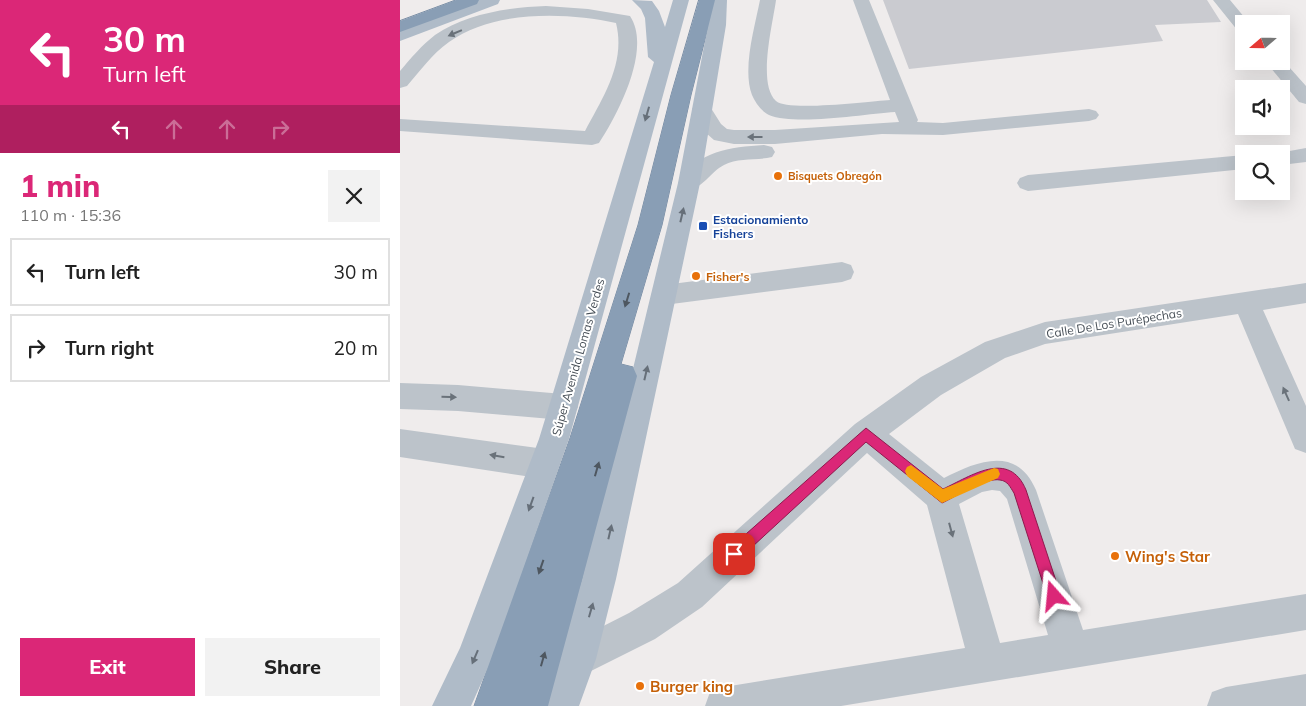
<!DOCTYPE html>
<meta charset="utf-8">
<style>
:root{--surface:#fff;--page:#f2f2f2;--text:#222;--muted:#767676;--line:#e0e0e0;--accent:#db2777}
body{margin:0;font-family:Mulish,sans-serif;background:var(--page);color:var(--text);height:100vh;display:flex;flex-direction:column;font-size:19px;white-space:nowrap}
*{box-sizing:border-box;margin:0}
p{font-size:16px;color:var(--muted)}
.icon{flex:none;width:28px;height:28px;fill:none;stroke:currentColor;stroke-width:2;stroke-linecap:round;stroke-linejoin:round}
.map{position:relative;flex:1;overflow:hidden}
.panel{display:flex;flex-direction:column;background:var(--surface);width:400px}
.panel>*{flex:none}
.guide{background:#db2777;color:#fff;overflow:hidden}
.needle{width:32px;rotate:250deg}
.buttons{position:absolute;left:835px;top:15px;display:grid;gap:10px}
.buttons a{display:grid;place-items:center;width:55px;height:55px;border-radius:0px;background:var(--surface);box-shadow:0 5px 20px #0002;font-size:25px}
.pin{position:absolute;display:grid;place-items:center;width:42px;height:42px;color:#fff;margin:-21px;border-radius:10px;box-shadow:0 2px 8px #0006}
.me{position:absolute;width:55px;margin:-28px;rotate:342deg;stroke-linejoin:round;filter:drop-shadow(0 0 4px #0008)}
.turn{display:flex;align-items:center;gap:18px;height:105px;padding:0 20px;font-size:22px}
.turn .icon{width:65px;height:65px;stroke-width:2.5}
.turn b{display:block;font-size:35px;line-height:42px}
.lanes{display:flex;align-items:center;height:48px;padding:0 20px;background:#0003;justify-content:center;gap:25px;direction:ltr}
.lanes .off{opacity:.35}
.round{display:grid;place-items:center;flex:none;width:52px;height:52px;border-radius:0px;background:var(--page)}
.head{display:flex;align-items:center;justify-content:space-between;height:85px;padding:0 20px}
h1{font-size:30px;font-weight:800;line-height:38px;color:var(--accent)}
.action{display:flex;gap:10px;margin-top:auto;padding:10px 20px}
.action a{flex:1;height:58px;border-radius:0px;background:var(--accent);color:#fff;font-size:20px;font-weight:800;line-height:58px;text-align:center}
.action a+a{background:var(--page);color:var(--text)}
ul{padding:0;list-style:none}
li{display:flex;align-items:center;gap:15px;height:68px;margin:0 10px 8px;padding:0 10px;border:2px solid var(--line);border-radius:0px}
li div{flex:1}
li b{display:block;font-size:19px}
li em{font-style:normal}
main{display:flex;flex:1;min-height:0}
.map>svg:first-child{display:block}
.building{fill:#cacbd0}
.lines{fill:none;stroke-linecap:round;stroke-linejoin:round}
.highway-casing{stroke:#7589a1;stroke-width:1}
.minor{fill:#bcc3ca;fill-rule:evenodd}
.major{fill:#afbbc8;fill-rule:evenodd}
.highway{fill:#899eb5;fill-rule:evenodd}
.oneway{fill:#6a727a}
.oneway2{fill:#666f79}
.oneway3{fill:#4e5760}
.route{fill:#db2777;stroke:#8e194d}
.slow{fill:#f59e0b}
.food-dot{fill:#e8710a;stroke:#fff;stroke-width:2}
.transit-dot{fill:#1a4fb4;stroke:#fff;stroke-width:2}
.labels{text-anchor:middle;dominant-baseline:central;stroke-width:4;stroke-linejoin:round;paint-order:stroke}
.far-food-label{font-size:11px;font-weight:bold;fill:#c56008;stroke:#fff;text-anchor:start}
.transit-label{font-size:12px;font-weight:bold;fill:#164399;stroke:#fff;text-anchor:start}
.food-label{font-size:12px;font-weight:bold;fill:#c56008;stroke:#fff;text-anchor:start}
.street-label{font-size:12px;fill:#474f57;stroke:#fff}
.near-food-label{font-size:15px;font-weight:bold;fill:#c56008;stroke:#fff;text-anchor:start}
</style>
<main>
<section class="panel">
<div class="guide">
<div class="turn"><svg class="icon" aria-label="left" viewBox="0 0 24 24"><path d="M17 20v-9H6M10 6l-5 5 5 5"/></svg><div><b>30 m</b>Turn left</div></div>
<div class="lanes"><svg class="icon" aria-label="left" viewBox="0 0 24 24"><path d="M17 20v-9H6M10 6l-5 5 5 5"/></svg><svg class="icon off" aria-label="ahead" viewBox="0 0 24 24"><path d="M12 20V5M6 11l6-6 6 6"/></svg><svg class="icon off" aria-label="ahead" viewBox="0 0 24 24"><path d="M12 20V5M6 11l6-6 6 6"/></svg><svg class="icon off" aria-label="right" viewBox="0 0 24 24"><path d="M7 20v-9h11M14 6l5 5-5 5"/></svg></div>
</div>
<div class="head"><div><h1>1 min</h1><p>110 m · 15:36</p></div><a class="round"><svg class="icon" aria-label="close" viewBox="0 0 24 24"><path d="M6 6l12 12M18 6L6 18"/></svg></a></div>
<ul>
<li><svg class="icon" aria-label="left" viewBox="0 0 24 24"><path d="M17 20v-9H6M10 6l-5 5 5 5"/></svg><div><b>Turn left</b></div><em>30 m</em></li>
<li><svg class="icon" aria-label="right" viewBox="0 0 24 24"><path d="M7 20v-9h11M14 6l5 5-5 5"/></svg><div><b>Turn right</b></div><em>20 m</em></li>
</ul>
<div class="action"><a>Exit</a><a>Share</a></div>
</section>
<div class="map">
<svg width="906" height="706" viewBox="0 0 906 706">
<rect width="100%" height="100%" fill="#efecec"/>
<polygon class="building" points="483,0 807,0 821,22 755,25 763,41 509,69"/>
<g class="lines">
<g class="highway-casing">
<g id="highway">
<polygon points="56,0 79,0 77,4 0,32 0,21"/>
<polygon points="299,0 315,0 291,95 262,225 221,364 233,367 237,376 148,706 74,706 170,438 238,225 271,95"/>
</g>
</g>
<g class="minor">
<path d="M360 0H376C373 23 357 84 376 101 387 112 471 101 490 100L453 0H469L518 120 517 122 543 123 689 109 696 111 699 115 696 119 689 121 543 135 482 134 375 144H334L314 140 306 133 292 109 295 105 302 103 309 105 321 124 327 129 334 130H375L499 122 495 112C464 114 396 126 369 115 361 111 355 102 352 95 342 69 355 26 360 0Z"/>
<polygon points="813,0 830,0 850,24 844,24 844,32 838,31"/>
<path d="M146 6 188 9 230 16C252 49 218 114 199 143L192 145 0 131V119L185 131C203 97 226 63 216 23 166 12 93 10 49 42 32 54 20 71 7 86L0 88V71C11 58 22 45 35 35 65 14 110 7 146 6Z"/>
<polygon points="881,58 906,86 906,104 899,102 865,61 881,61"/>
<path d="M364 145 372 147 375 152 372 157C356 161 338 157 324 165 308 173 301 194 281 188L278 183C297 151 330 147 364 145Z"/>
<polygon points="906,148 906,162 881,165 881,154 873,154"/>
<polygon points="844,155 844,169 628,191 620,188 617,183 620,178 628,175"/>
<polygon points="442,262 451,265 454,272 451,279 442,282 264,305 255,302 251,295 255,288 264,285"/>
<path d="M906 283V303L863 310 906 406V453L895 449 838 314 645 344 605 358 541 395 489 434 544 478C577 461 617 445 636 490L683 630 906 594V630L441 706H305L310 692 324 687 565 648 527 505 467 453 302 607 255 639 177 678 164 672 158 659 164 646 229 613 278 583 455 424 521 377 585 342 645 322ZM592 490 600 491 607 499 648 635 600 643 559 504 582 492Z"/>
<polygon points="0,383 58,385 163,394 173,398 178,407 173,416 163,420 58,411 0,409"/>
<polygon points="0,429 145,449 156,454 160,464 156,474 145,479 0,457"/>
<polygon points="906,674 906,706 807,706 812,692 826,687"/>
</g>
<g class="major">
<polygon points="77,0 100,0 98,4 0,41 0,30"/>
<polygon points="232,0 252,1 259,11 265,27 273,0 289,0 169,439 93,657 71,706 32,706 60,648 139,439 254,62 248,57 245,18 241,9"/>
<polygon points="311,0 327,0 326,25 300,183 216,579 196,659 179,706 141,706 158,659 182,579 278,183 308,25"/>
</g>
<use href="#highway" class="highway"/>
</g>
<defs><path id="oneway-solid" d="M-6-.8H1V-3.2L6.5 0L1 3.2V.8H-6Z" transform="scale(1.25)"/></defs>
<g class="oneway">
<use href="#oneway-solid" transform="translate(55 33) rotate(157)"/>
<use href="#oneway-solid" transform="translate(355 137) rotate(180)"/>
<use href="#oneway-solid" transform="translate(886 394) rotate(-114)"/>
<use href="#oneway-solid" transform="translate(49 397) rotate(1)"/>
<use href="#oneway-solid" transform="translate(97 456) rotate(-170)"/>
<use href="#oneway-solid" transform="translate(551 530) rotate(75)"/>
</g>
<g class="oneway2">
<use href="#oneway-solid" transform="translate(247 114) rotate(106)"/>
<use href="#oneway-solid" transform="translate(282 215) rotate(-77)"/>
<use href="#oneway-solid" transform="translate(246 373) rotate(-77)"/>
<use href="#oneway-solid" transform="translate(131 504) rotate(110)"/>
<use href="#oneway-solid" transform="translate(210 532) rotate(-77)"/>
<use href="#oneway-solid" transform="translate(191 610) rotate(-74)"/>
<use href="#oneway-solid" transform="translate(75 657) rotate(113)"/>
</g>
<g class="oneway3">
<use href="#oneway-solid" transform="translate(227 300) rotate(107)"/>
<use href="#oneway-solid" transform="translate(197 469) rotate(-74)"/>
<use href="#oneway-solid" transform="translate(141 567) rotate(109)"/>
<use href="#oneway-solid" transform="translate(143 659) rotate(-74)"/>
</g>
<path class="route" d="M466 428 543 489C571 476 609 449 626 490L661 596 659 602 654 604 649 602 614 493C610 487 608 481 600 480 586 477 555 497 542 503L466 442 339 559 334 561 329 559 327 554 329 549Z"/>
<polygon class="slow" points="511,465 543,489 594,468 598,469 600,474 598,478 542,503 507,476 505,471 507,467"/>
<g class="food-dot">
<circle cx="378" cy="176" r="5"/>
<circle cx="296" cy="276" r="5"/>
<circle cx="715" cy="556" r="5"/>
<circle cx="240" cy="686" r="5"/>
</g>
<rect class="transit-dot" x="298" y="221" width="10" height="10" rx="2.5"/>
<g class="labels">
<g class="far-food-label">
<text x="388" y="176">Bisquets Obregón</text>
</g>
<g class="transit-label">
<text x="313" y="219">Estacionamiento<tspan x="313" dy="14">Fishers</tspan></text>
</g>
<g class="food-label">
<text x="306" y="276">Fisher's</text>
</g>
<g class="street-label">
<text transform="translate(714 323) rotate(-9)">Calle De Los Purépechas</text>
<text transform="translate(178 357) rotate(-74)">Súper Avenida Lomas Verdes</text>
</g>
<g class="near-food-label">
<text x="725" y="556">Wing's Star</text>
<text x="250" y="686">Burger king</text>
</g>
</g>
</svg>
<div class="buttons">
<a><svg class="needle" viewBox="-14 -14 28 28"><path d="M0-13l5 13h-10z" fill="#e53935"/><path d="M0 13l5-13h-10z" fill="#767676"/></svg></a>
<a><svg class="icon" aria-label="sound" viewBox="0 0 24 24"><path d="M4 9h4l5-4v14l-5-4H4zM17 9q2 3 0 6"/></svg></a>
<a><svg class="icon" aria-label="search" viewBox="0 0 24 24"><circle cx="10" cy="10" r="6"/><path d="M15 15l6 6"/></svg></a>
</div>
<div class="pin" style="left:334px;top:554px;background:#d93025"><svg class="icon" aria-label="arrive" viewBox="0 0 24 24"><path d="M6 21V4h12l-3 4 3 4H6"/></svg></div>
<svg class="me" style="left:654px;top:596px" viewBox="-20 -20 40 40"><path d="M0-17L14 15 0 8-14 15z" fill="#db2777" stroke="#fff" stroke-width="4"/></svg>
</div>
</main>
